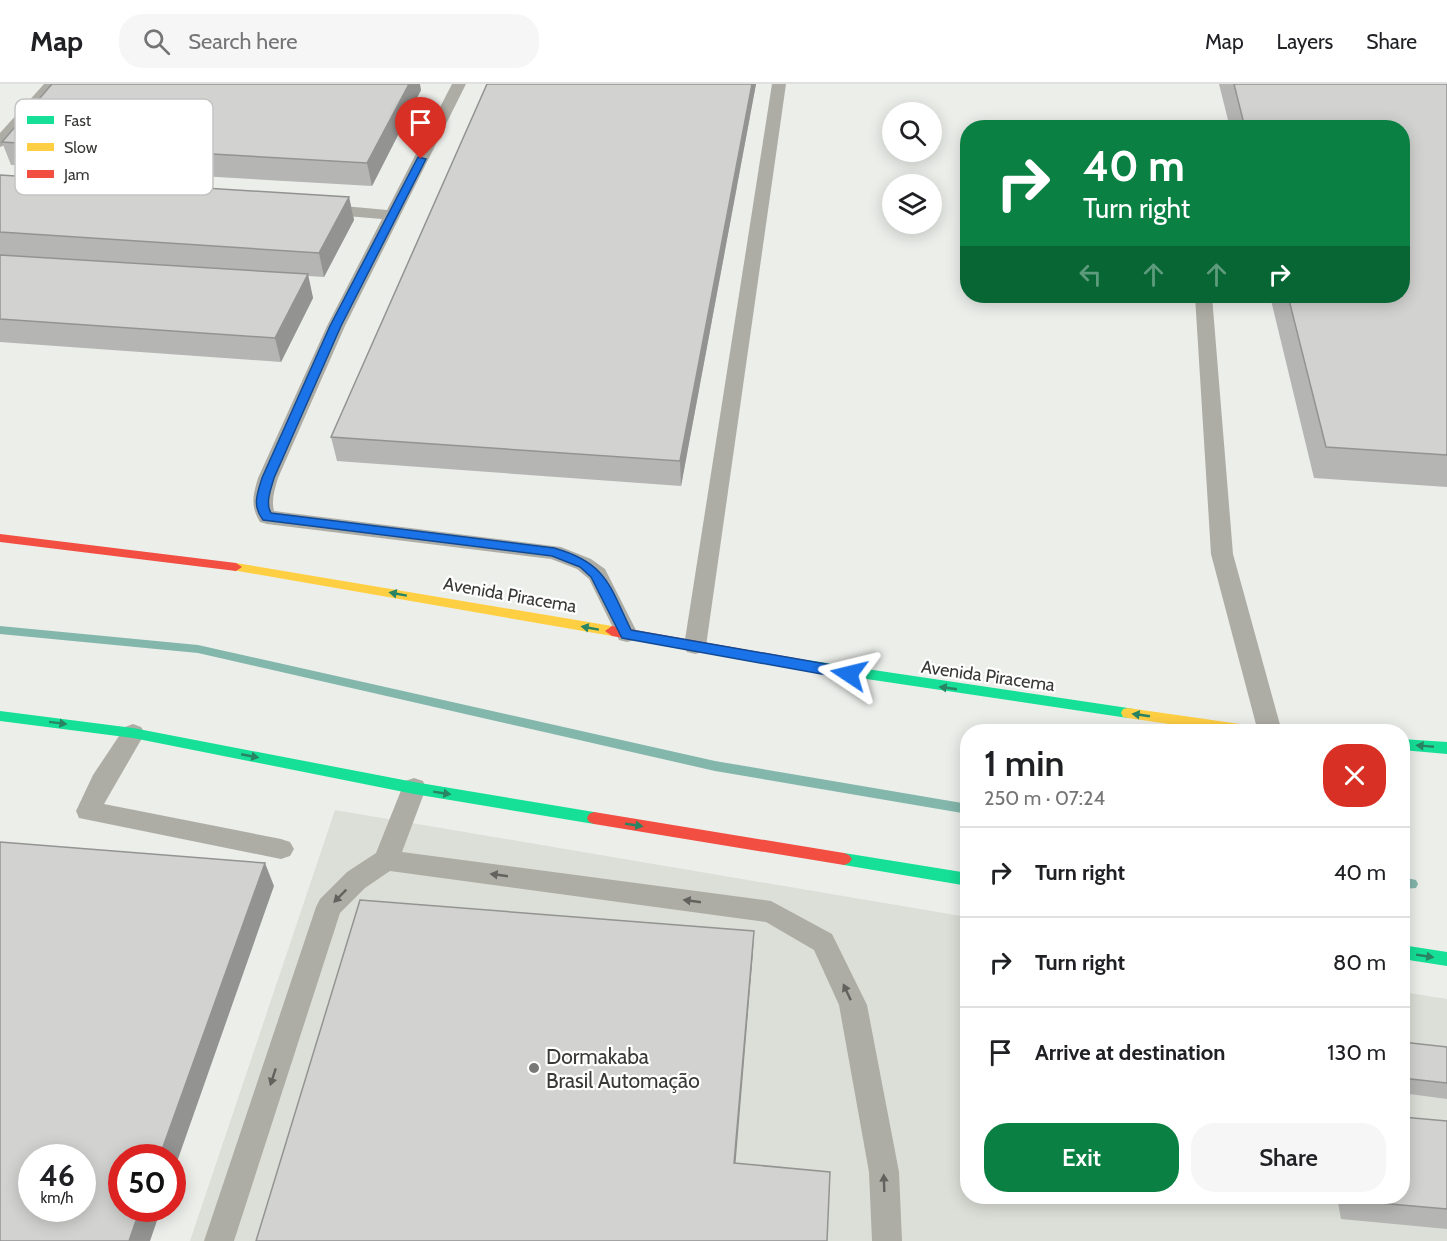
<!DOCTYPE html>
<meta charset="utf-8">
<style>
:root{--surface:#fff;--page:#f6f6f6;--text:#202124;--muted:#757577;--line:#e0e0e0;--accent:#0b8043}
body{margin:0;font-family:Cabin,sans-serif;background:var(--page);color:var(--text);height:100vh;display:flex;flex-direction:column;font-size:22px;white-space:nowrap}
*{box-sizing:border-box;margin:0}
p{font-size:20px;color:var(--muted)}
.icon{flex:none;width:33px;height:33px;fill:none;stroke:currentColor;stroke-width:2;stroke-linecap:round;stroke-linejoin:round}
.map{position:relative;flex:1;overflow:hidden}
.details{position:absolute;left:960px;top:640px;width:450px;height:480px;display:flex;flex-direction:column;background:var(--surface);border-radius:24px;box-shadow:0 3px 15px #0003}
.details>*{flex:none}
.hud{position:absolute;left:960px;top:36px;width:450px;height:183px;border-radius:24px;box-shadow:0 3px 15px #0003;background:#0b8043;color:#fff;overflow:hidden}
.fabs{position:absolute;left:882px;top:18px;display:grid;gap:12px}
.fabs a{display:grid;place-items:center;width:60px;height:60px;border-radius:50%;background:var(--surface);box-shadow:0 3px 15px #0003;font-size:30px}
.speed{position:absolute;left:18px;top:1060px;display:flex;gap:12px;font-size:30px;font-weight:700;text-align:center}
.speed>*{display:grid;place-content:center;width:78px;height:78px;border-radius:50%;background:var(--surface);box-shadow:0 3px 15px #0003;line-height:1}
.speed small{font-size:15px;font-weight:400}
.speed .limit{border:9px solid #d22;background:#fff;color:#111}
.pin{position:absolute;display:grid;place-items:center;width:51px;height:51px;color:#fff;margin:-62px -26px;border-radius:50% 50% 50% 0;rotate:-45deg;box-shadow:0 0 6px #0007}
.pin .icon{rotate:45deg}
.me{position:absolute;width:66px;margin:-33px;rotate:280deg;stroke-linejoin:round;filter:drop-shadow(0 0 4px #0008)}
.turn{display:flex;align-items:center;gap:21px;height:126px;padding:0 24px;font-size:27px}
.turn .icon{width:78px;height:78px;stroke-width:2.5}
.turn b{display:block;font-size:42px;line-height:51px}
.lanes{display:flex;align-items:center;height:57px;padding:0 24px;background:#0003;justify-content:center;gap:30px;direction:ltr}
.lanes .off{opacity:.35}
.round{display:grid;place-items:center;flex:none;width:63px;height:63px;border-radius:24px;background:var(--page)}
.overview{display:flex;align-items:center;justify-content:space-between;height:102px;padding:0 24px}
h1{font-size:36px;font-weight:600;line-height:45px}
.cta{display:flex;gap:12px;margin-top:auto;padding:12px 24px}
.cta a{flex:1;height:69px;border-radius:24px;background:var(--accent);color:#fff;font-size:24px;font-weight:600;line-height:69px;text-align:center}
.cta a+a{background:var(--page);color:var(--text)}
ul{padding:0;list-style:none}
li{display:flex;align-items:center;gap:18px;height:90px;padding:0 24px;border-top:2px solid var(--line)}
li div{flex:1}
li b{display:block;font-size:22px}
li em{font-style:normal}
header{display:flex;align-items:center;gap:36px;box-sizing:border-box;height:84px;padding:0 30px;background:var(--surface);border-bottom:2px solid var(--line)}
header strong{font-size:28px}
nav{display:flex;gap:33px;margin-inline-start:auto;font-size:21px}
.search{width:420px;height:54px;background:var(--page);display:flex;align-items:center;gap:15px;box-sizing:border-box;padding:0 21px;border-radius:24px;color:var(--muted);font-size:22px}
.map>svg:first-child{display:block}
.built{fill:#dcdfd7}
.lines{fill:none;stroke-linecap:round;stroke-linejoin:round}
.stream{fill:#84b7ac;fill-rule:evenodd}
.lane{fill:#aeada5;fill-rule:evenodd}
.fast{fill:#16e098;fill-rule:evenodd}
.slow{fill:#ffcf43;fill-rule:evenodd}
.jam{fill:#f24e42;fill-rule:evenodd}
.wall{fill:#b5b5b4}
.shaded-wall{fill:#939492}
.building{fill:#d2d3d1;stroke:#939492;stroke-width:1.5;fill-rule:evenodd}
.oneway{fill:#298463}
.oneway2{fill:#62625e}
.route{fill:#1a73e8;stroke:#114b97;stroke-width:1.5}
.poi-dot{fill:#787876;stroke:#fff;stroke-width:2}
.labels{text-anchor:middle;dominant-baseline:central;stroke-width:4.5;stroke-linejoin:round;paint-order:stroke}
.street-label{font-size:18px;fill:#393937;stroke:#fff}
.near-poi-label{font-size:21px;fill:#393937;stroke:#fff;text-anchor:start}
.key{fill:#fff;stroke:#c4c4c3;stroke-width:1.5}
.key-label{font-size:16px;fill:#393937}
</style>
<header>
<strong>Map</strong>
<div class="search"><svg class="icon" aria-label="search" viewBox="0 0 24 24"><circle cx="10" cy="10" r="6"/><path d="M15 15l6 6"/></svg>Search here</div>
<nav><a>Map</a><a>Layers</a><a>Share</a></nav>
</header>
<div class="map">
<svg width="1447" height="1157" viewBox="0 0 1447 1157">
<rect width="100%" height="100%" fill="#eceeea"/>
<polygon class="built" points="335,726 967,833 968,1113 1402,1113 1403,908 1447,915 1447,1157 190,1157"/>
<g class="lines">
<g class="stream">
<polygon points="0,542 198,561 715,677 968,720 968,730 715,687 198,569 0,550"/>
<polygon points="1402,793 1416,796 1418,800 1416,804 1402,805"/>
</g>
<g class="lane">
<polygon points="44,0 59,0 5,61 0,63 0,49"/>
<path d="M452 0H466L345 242 278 394C275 405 271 415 274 427L561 463 591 475 605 485 638 550 635 556 627 558 619 556 589 495 577 485 551 475 267 440 260 438C250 422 253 411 258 394L327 242 382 135 322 130 314 125 322 120 387 126Z"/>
<polygon points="772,0 786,0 706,562 703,568 695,570 687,568 684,562"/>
<polygon points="1195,212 1212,212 1233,470 1282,648 1258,648 1211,470"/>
<polygon points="133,640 141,643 145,649 104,720 281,755 290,758 294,765 290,772 281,775 79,734 76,727 93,691 125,643"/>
<polygon points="414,694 423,697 426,704 402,768 771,817 832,850 867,921 899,1088 902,1157 872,1157 869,1088 839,921 814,866 766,838 390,787 365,804 340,829 234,1157 204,1157 316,823 320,815 347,788 376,769 402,704 405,697"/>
</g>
<g class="fast">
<polygon points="806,576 1128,624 1133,625 1135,629 1133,633 1128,634 806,586 799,581"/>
<polygon points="0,627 133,644 414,698 594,728 599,730 601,734 599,738 594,740 414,710 133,654 0,637"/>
<polygon points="1402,655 1447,658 1447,670 1402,666"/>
<polygon points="844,769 968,789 968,802 844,781 839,779 836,775 839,771"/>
<polygon points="1402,861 1447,868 1447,882 1402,875"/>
</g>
<g class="slow">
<polygon points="236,479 612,542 619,547 612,552 232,486 230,483 232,480"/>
<polygon points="1128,624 1261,643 1266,644 1268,648 1223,648 1128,634 1123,633 1121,629 1123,625"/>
</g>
<g class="jam">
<polygon points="0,450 236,479 242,483 236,487 0,458"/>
<polygon points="612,542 806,576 813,581 806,586 612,552 605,547"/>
<polygon points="594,728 844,769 849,771 852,775 849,779 844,781 594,740 589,738 587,734 589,730"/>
</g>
</g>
<g class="wall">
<polygon points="487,0 756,0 681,402 337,377 331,353"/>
<polygon points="1219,0 1447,0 1447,403 1314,394 1270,212 1402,212 1402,44 1230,44"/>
<polygon points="421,6 372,102 11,81 2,58"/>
<polygon points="0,91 349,113 354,136 324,193 308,192 313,214 281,278 0,258"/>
<polygon points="1402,958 1447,963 1447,1015 1402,1009"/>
<polygon points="1447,1037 1447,1145 1341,1135 1337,1113 1402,1113"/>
</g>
<g class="shaded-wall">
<polygon points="409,0 420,0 421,6 372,102 367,79"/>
<polygon points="752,0 756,0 681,402 680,377"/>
<polygon points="349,113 354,136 324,193 319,169"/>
<polygon points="308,190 313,214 281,278 275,254"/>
<polygon points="265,779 274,802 172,1092 172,1074 159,1074"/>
<polygon points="754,847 753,869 734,1098 734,1079"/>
<polygon points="140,1125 161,1125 150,1157 129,1157"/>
</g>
<g class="building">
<polygon points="52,0 409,0 367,79 2,58"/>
<polygon points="487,0 752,0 680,377 331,353"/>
<polygon points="1234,0 1447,0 1447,371 1326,363 1288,212 1402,212 1402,44 1245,44"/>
<polygon points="0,91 349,113 319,169 0,148"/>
<polygon points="0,171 308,190 275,254 0,235"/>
<path d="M0 758 265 779 159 1074H122V1125H140L129 1157H0ZM32 1074H82V1125H32Z"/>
<polygon points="360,816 754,847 734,1079 830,1088 827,1157 256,1157"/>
<polygon points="1402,958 1447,963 1447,999 1402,994"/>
<polygon points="1402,1033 1447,1037 1447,1125 1356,1117 1355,1113 1402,1113"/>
</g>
<defs><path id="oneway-solid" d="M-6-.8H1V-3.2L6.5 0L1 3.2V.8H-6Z" transform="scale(1.5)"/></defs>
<g class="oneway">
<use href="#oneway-solid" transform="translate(398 510) rotate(-170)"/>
<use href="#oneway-solid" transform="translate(590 544) rotate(-170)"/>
<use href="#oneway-solid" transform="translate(948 604) rotate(-172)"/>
<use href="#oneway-solid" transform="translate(1141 631) rotate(-172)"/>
<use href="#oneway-solid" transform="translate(58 639) rotate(7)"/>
<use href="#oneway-solid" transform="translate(1425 662) rotate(-175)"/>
<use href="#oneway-solid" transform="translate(250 672) rotate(11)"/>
<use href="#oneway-solid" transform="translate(442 709) rotate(9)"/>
<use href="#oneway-solid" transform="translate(634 741) rotate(9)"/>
<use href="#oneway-solid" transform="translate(1425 872) rotate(9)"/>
</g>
<g class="oneway2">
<use href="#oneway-solid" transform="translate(499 791) rotate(-172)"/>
<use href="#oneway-solid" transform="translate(340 812) rotate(135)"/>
<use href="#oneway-solid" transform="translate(692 817) rotate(-172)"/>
<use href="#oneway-solid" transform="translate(847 908) rotate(-115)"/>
<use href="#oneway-solid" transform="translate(273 993) rotate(108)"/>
<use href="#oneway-solid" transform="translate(884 1099) rotate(-92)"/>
</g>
<path class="route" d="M418 73 426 75 341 242 274 394C271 405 265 419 271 429L554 464C607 479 609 501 631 546L849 584 856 590 854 593 849 595 622 554 591 493 580 483 552 472 263 436C252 422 257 410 262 394L330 242Z"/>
<circle class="poi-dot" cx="534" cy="984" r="6"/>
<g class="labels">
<g class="street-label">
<text transform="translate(510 511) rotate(10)">Avenida Piracema</text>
<text transform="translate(988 592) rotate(8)">Avenida Piracema</text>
</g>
<g class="near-poi-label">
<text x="546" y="972">Dormakaba<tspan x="546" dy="24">Brasil Automação</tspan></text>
</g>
</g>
<rect x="15" y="15" width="198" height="96" rx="9" class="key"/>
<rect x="27" y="32" width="27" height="8" fill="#16e098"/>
<rect x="27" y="59" width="27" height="8" fill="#ffcf43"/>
<rect x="27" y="86" width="27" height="8" fill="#f24e42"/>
<g class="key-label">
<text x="64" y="42">Fast</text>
<text x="64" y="69">Slow</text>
<text x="64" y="96">Jam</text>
</g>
</svg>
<div class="fabs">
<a><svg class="icon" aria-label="search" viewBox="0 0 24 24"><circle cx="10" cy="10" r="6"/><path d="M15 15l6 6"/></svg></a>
<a><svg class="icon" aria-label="layers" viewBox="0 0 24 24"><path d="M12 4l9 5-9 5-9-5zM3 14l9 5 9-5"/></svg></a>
</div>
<div class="speed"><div>46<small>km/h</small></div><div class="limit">50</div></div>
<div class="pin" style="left:421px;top:75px;background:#d93025"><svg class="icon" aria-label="arrive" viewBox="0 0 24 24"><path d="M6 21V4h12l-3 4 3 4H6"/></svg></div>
<svg class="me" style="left:849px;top:590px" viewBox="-20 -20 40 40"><path d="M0-17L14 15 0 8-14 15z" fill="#1a73e8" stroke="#fff" stroke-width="4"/></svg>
<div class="hud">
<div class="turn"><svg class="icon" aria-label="right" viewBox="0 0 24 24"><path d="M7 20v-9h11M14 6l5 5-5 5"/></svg><div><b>40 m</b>Turn right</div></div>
<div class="lanes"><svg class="icon off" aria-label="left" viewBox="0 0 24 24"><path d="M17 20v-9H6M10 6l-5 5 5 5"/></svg><svg class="icon off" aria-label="ahead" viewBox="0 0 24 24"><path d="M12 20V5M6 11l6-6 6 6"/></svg><svg class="icon off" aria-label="ahead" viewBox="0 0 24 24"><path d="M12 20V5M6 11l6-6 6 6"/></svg><svg class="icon" aria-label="right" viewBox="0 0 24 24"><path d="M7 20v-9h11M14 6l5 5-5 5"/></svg></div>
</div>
<section class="details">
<div class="overview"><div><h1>1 min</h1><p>250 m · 07:24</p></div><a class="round" style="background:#d93025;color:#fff"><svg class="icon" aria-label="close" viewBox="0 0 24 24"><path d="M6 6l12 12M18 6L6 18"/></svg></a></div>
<ul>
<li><svg class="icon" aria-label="right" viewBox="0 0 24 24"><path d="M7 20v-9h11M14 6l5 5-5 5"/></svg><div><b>Turn right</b></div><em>40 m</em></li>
<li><svg class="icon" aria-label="right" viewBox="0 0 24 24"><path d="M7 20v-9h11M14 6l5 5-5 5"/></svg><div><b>Turn right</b></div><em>80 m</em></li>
<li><svg class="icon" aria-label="arrive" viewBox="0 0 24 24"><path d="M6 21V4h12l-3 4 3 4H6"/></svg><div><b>Arrive at destination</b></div><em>130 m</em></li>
</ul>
<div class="cta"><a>Exit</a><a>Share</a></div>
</section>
</div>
